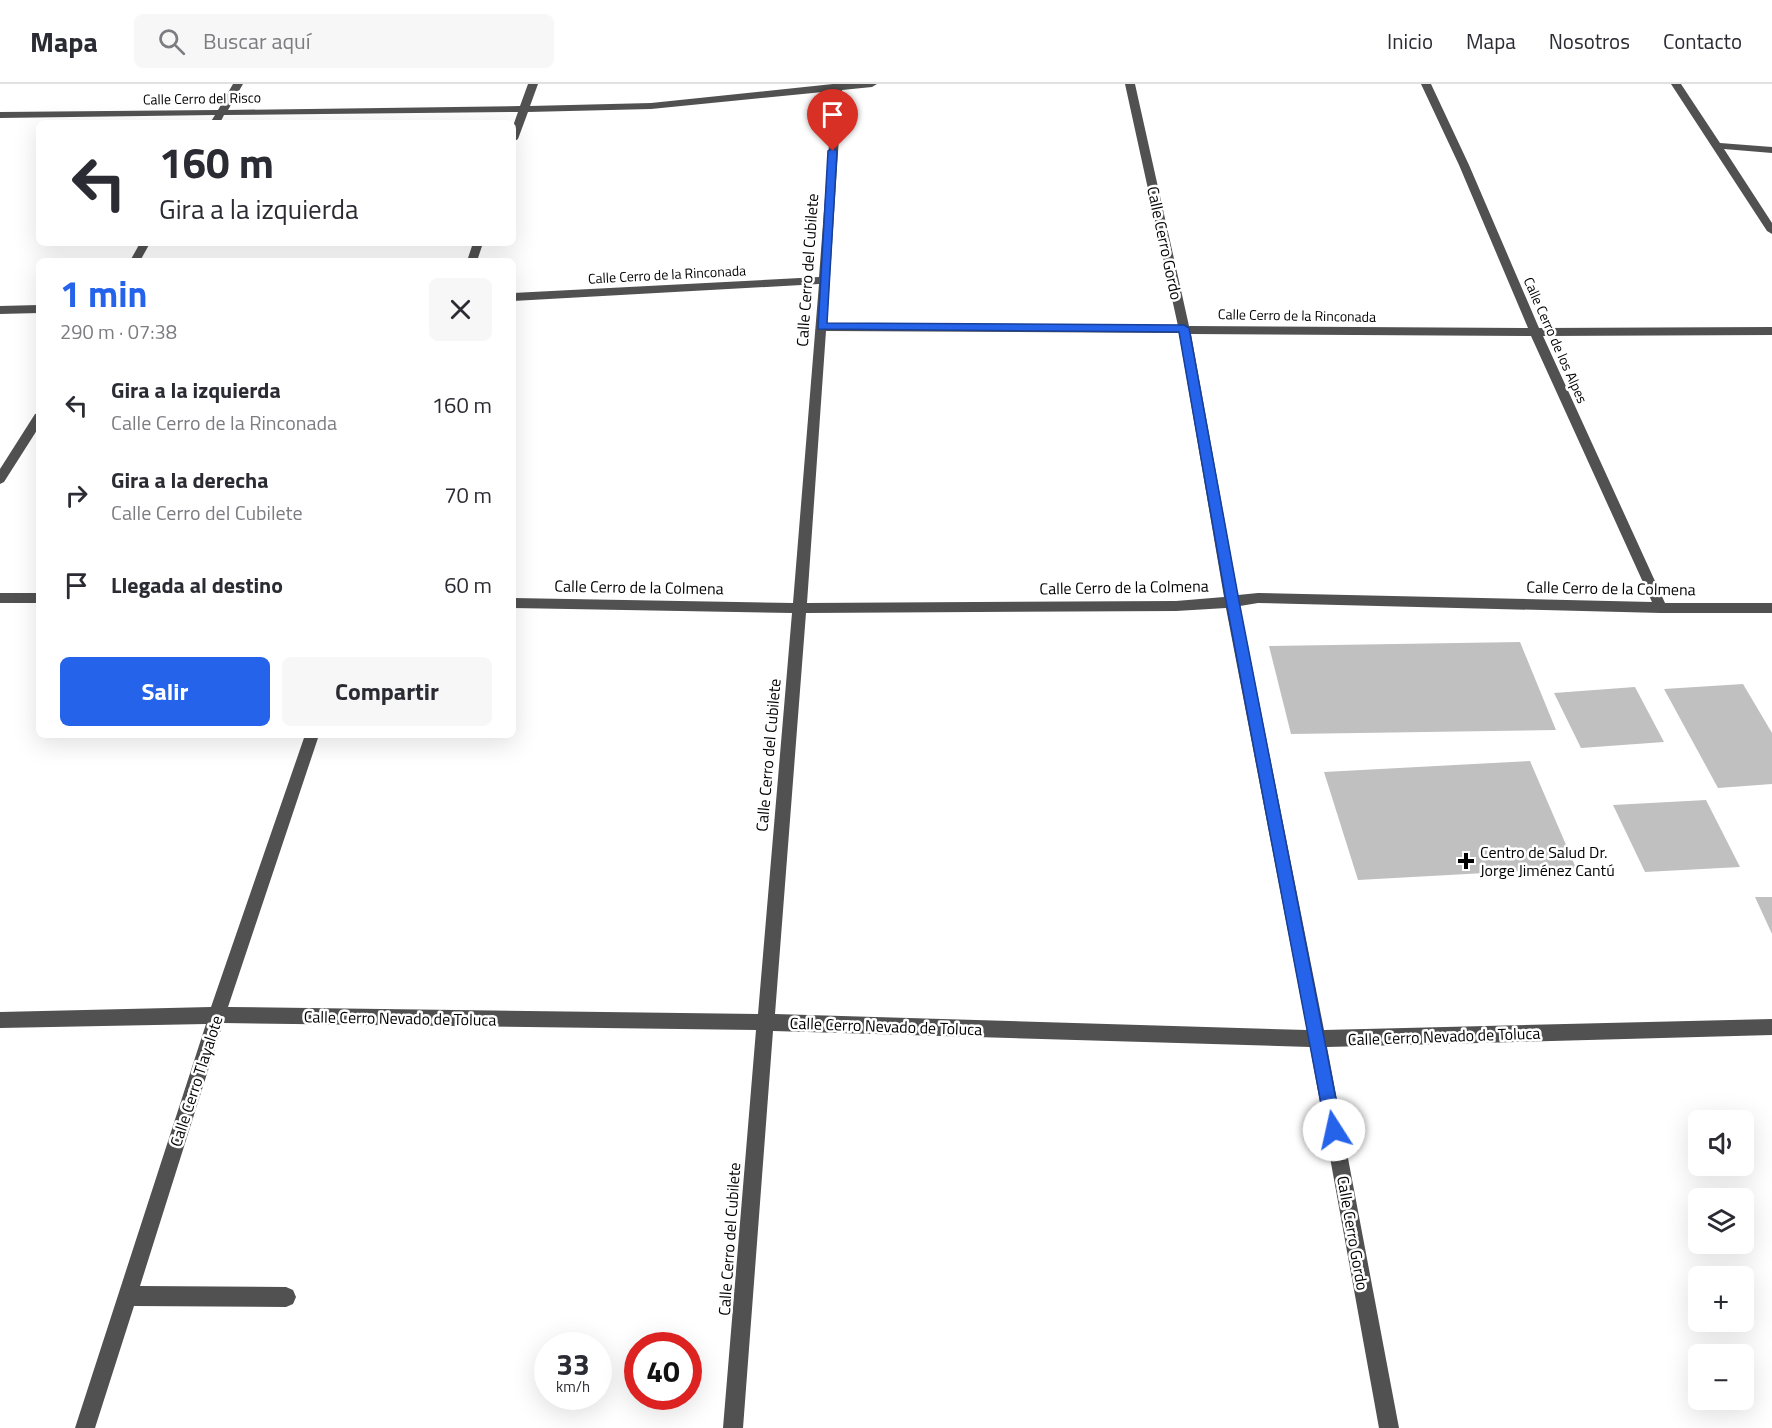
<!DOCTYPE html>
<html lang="es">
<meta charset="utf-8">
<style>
:root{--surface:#fff;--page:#f7f7f7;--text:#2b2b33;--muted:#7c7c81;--line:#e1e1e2;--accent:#2563eb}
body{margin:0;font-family:"Titillium Web",sans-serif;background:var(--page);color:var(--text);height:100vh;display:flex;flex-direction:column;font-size:22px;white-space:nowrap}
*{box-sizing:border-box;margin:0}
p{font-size:20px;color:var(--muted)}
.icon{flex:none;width:33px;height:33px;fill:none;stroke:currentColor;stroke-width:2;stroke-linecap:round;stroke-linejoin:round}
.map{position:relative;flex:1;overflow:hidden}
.drawer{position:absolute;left:36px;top:174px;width:480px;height:480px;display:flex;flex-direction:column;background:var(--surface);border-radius:9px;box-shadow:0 6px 24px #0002}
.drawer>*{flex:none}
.guide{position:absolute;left:36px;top:36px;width:480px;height:126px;border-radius:9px;box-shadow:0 6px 24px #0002;background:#fff;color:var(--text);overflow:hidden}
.tools{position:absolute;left:1688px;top:1026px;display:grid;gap:12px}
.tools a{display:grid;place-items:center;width:66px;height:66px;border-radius:9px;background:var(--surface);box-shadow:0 6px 24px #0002;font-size:30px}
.speed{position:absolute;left:534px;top:1248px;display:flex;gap:12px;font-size:30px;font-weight:700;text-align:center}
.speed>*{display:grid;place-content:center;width:78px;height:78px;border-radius:50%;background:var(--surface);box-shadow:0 6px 24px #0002;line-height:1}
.speed small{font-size:15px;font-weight:400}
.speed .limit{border:9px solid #d22;background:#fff;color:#111}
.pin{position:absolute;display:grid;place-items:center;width:51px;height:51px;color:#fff;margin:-62px -26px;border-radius:50% 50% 50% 0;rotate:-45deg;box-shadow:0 0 6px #0007}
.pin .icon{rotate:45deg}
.me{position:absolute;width:66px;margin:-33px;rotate:350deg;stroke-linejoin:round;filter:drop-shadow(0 0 4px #0008)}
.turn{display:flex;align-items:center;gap:21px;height:126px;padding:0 24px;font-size:27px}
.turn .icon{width:78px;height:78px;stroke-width:2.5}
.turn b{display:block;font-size:42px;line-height:51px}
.round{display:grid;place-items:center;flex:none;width:63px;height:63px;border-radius:9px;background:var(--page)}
.summary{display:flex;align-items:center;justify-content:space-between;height:102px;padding:0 24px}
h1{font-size:36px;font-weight:700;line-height:45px;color:var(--accent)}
.button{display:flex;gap:12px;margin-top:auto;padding:12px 24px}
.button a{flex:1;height:69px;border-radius:9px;background:var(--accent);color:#fff;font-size:24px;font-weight:700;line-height:69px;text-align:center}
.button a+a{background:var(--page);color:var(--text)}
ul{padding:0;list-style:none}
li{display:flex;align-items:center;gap:18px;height:90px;padding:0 24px}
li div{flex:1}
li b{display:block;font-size:22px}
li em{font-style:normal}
header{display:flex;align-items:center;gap:36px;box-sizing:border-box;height:84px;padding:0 30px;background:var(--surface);border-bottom:2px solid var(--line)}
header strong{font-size:28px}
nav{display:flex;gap:33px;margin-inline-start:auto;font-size:21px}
.search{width:420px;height:54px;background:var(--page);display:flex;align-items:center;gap:15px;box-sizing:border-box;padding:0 21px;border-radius:9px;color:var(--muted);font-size:22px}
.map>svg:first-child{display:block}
.building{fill:#c0c0c0}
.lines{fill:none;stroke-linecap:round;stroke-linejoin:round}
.minor{fill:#515151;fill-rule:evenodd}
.route{fill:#2563eb;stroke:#184099;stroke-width:1.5}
.poi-dot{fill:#000;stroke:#fff;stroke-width:2}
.labels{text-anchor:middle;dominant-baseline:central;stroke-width:5;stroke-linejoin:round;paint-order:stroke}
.far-street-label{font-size:14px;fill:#000;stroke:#fff}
.street-label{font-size:16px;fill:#000;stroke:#fff}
.poi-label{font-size:16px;fill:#000;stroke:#fff;text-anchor:start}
</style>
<header>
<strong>Mapa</strong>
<div class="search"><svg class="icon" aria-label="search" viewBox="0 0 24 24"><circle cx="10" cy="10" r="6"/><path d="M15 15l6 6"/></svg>Buscar aquí</div>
<nav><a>Inicio</a><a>Mapa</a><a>Nosotros</a><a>Contacto</a></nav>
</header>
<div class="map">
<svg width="1772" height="1344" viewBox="0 0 1772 1344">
<rect width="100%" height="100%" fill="#fff"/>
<g class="building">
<polygon points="1520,558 1556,646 1291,650 1269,562"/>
<polygon points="1743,600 1772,649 1772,700 1718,704 1664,605"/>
<polygon points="1635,603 1664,658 1581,664 1554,609"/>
<polygon points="1530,677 1576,784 1358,796 1324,688"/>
<polygon points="1706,716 1740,783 1645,788 1613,721"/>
<polygon points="1755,813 1772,813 1772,850"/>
</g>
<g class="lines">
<g class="minor">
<path d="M233 0H243L228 26 520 22 528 0H538L530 22 651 19 833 0H877L872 3 842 6 827 239 1178 242 1125 0H1135L1189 242 1528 244 1459 81 1421 0H1431L1469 81 1539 244 1772 243V251L1543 252 1665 519H1772V529H1661L1258 519 1240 522 1324 946 1772 935V951L1327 963 1399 1344H1379L1310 963 773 947 743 1344H723L756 946 223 939 140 1202 286 1203 293 1206 296 1213 293 1220 286 1223 134 1222 95 1344H75L206 940 0 944V928L211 923 305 651H319L228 923 758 930 792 529 513 524V514L793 519 819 200 513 217V209L819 193 833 7 651 25 528 28 518 55 513 58V42L518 28 224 31 220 39H210L215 31 0 34V28L218 26ZM826 247 1179 249 1224 513 1176 517 807 519ZM1191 250 1531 252 1652 518 1258 509 1238 511ZM1226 524 1307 946 775 930 806 529 1176 527Z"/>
<polygon points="1671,0 1681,0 1720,59 1772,63 1772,69 1724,65 1772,139 1772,150 1767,147"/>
<polygon points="140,159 150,159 140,177 130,177"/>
<polygon points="473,159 483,159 477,177 467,177"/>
<polygon points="39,221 39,229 0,230 0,222"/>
<polygon points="39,329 39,343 4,398 0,400 0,385 35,330"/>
<rect x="0" y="509" width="39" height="10"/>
</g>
</g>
<polygon class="route" points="833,64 837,67 827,239 1184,241 1189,244 1239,517 1342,1046 1340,1052 1334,1055 1328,1052 1326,1046 1226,517 1179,248 818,245 828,67"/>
<path class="poi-dot" d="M1463 768h6v6h6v6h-6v6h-6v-6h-6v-6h6z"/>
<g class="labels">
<g class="far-street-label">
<text transform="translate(202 14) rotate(-1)">Calle Cerro del Risco</text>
<text transform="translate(667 190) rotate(-3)">Calle Cerro de la Rinconada</text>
<text transform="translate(1297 231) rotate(1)">Calle Cerro de la Rinconada</text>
<text transform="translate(1556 256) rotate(66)">Calle Cerro de los Alpes</text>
</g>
<g class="street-label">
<text transform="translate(1165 159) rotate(78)">Calle Cerro Gordo</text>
<text transform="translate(807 186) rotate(-86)">Calle Cerro del Cubilete</text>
<text transform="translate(639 503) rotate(1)">Calle Cerro de la Colmena</text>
<text transform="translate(1124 503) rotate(-1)">Calle Cerro de la Colmena</text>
<text transform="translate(1611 504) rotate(1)">Calle Cerro de la Colmena</text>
<text transform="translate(768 671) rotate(-85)">Calle Cerro del Cubilete</text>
<text transform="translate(400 934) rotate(1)">Calle Cerro Nevado de Toluca</text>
<text transform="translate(886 942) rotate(2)">Calle Cerro Nevado de Toluca</text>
<text transform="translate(1444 952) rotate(-2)">Calle Cerro Nevado de Toluca</text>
<text transform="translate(196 997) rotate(-72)">Calle Cerro Tlayalote</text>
<text transform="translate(1353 1149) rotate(80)">Calle Cerro Gordo</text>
<text transform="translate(729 1155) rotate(-86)">Calle Cerro del Cubilete</text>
</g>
<g class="poi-label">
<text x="1480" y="768">Centro de Salud Dr.<tspan x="1480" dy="18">Jorge Jiménez Cantú</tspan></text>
</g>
</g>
</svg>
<div class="tools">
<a><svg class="icon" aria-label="sound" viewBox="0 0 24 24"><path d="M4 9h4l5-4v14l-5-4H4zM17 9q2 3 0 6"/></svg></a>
<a><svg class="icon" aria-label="layers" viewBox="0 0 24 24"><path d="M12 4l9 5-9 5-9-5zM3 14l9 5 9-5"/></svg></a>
<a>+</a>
<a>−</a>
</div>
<div class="speed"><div>33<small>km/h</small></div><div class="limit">40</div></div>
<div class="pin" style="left:833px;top:67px;background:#d93025"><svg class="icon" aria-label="arrive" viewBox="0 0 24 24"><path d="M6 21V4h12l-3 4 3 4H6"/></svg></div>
<svg class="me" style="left:1334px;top:1046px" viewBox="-20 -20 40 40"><circle r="19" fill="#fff"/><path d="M0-13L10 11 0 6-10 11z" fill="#2563eb"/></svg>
<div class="guide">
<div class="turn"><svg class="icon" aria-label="left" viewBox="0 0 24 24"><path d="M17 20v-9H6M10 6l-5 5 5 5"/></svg><div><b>160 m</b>Gira a la izquierda</div></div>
</div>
<section class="drawer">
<div class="summary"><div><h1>1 min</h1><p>290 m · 07:38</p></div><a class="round"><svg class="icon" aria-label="close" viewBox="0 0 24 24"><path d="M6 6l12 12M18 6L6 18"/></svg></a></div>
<ul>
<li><svg class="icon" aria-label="left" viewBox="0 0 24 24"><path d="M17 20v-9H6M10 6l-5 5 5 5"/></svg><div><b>Gira a la izquierda</b><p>Calle Cerro de la Rinconada</p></div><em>160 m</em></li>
<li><svg class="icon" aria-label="right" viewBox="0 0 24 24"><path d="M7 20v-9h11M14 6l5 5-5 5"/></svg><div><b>Gira a la derecha</b><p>Calle Cerro del Cubilete</p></div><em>70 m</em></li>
<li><svg class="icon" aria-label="arrive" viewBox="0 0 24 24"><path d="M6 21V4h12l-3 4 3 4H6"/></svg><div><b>Llegada al destino</b></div><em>60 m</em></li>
</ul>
<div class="button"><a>Salir</a><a>Compartir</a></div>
</section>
</div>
